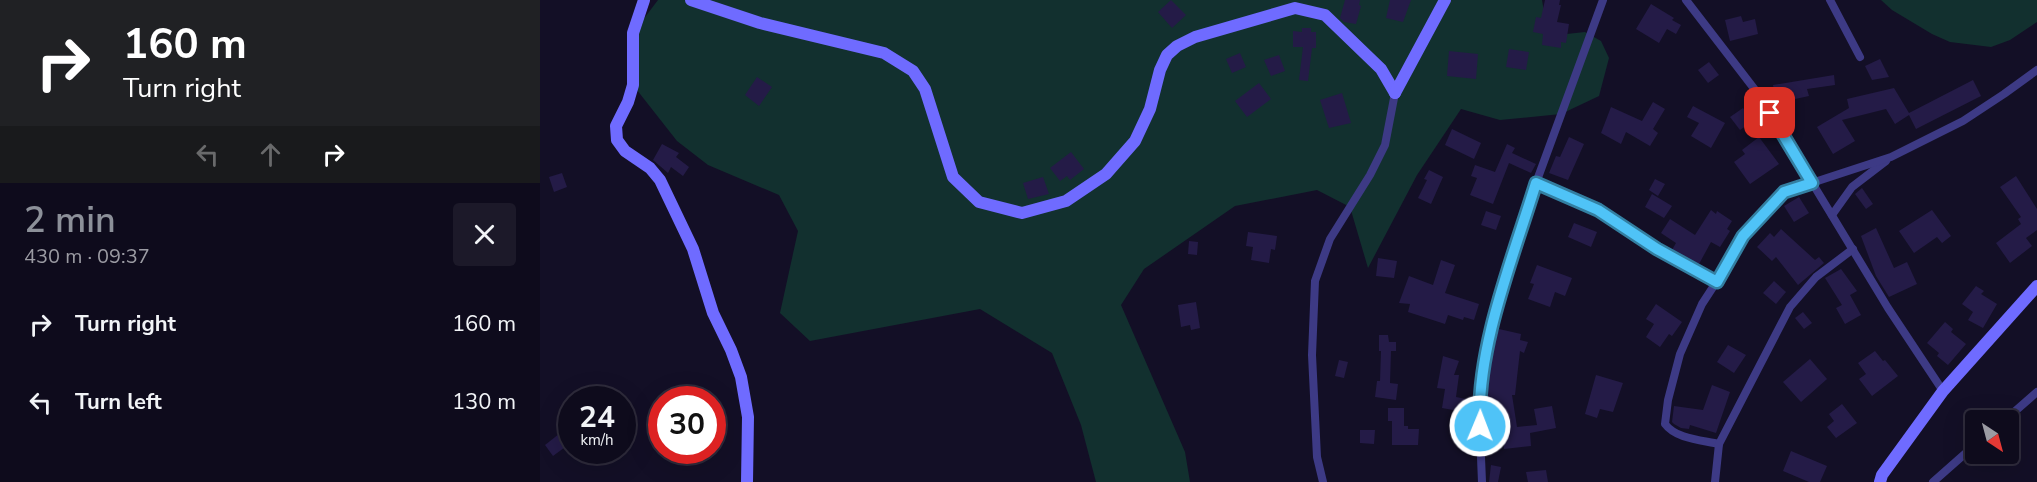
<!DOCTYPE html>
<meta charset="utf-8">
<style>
:root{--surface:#0e0b1c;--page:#1c1929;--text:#f1f3f6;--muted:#9b9ba3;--line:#2e2b3b;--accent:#8c9099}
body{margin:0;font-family:"Nunito Sans",sans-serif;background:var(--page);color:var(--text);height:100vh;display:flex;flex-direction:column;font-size:22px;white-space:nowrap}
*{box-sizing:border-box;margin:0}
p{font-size:20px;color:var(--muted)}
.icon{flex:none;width:33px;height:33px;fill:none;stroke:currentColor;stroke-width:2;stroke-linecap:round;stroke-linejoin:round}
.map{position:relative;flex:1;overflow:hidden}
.drawer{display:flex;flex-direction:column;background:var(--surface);width:540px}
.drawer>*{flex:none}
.hud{background:#202124;color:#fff;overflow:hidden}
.needle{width:39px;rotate:144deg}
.controls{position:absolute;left:1425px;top:410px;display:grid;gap:12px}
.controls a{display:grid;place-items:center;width:54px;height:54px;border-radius:6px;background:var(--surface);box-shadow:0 6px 24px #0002,0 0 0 2px var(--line);font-size:30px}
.speed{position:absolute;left:18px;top:386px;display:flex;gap:12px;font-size:30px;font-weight:700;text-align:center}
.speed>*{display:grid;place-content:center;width:78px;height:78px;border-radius:50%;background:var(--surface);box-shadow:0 6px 24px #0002,0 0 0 2px var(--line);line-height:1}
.speed small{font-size:15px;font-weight:400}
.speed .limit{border:9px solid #d22;background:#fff;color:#111}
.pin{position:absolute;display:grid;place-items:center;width:51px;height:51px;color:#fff;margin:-26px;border-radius:12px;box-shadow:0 3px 9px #0006}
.me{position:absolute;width:66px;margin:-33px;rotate:1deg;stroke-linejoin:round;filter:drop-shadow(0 0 4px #0008)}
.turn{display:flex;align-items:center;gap:21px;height:126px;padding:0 24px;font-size:27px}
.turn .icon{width:78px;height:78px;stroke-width:2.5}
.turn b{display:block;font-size:42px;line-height:51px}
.lanes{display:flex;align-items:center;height:57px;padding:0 24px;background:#0003;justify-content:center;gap:30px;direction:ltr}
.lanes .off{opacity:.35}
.round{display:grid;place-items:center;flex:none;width:63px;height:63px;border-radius:6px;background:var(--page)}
.summary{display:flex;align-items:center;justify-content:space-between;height:102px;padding:0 24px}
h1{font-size:36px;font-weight:600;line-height:45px;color:var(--accent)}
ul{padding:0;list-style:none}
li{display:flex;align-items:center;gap:18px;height:78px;padding:0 24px}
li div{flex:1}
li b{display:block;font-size:22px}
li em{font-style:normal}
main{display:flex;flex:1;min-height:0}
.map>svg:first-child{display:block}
.green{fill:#12302f}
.building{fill:#241b47}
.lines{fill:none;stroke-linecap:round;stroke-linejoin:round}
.street{stroke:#3d3a85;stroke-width:8}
.secondary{stroke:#6f6bff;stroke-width:12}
.route-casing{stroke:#337fa1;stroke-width:15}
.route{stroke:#4fc3f7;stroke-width:10}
</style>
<main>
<section class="drawer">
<div class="hud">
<div class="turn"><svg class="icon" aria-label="right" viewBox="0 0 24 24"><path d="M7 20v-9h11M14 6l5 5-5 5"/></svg><div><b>160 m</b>Turn right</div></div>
<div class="lanes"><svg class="icon off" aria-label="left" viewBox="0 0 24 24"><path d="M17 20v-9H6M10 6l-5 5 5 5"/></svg><svg class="icon off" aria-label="ahead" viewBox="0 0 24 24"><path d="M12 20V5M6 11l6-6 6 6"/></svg><svg class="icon" aria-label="right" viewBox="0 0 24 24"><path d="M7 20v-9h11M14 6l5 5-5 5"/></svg></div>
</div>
<div class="summary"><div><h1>2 min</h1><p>430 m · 09:37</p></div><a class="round"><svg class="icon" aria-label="close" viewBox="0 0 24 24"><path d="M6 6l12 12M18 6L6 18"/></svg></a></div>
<ul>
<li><svg class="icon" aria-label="right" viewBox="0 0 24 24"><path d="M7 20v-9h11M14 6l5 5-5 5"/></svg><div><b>Turn right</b></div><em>160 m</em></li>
<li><svg class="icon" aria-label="left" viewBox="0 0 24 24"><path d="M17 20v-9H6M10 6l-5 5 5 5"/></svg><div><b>Turn left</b></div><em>130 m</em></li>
</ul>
</section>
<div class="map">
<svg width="1497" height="482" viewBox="0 0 1497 482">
<rect width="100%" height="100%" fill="#130f26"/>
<g class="green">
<polygon points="118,0 1002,0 1008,36 1045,32 1061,41 1069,58 1059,96 1021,114 960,120 921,109 877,175 828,268 810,207 777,190 695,206 604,269 581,305 645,452 650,482 556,482 541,425 512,353 440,309 270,341 240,313 258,231 239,195 168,165 137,141 93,85 93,33"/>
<polygon points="1341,0 1497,0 1497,22 1470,40 1451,47 1410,42 1392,34 1352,10"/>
</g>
<g class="building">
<polygon points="631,0 646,15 632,28 618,12"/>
<polygon points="805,0 820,0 819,5 821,6 816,24 804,22 800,18"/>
<polygon points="850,0 871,0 863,22 846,18"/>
<polygon points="1005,0 1020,0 1019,5 1021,5 1017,22 1029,24 1026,43 1021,42 1021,48 1002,45 1003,34 993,32 996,17 1001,18"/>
<polygon points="1111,4 1134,18 1132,20 1141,25 1136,34 1127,29 1119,43 1096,29"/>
<polygon points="1201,16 1203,22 1215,19 1218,34 1190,41 1185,20"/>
<polygon points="762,28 771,28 771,32 776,32 776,48 772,48 768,81 759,80 763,47 753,47 753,31 762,32"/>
<polygon points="969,49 989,52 986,70 966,67"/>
<polygon points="909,51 938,54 936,79 907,76"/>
<polygon points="700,53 706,67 692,73 686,59"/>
<polygon points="739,55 745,71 731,76 724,60"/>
<polygon points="1340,59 1349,77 1332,80 1325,66"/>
<polygon points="1169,62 1179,75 1168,83 1158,70"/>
<polygon points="1294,75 1295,85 1267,89 1269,96 1237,103 1233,85"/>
<polygon points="217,77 232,87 219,106 205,95"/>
<polygon points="1433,80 1441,96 1376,129 1369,115 1355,124 1346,109 1302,120 1315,141 1293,154 1277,127 1309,108 1307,99 1354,88 1369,113"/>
<polygon points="719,83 731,99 707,117 695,101"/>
<polygon points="802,93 811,123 789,128 780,100"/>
<polygon points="1113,102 1125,109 1113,129 1118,133 1110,146 1086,132 1081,144 1061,133 1071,107 1102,121"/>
<polygon points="1153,106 1185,123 1171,148 1151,136 1159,123 1147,117"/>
<polygon points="1203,108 1213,121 1200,130 1190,117"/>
<polygon points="912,129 941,143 934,159 905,145"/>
<polygon points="1029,137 1044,144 1028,180 1009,173 1016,156 1020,157"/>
<polygon points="1219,137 1239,164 1210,184 1194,162 1205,154 1202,150"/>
<polygon points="122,144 139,153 136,157 149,167 143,176 131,167 128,173 113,160"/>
<polygon points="967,144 975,148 972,153 996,164 991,173 969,163 953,204 930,195 937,178 931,176 935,165 955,172"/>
<polygon points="531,152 544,169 530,180 527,176 520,181 510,168"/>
<polygon points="889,170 903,177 891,204 878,198 887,180 884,179"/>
<polygon points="22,173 27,187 14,192 9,177"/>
<polygon points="1476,176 1497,209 1497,230 1486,238 1492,246 1470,263 1456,243 1481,224 1478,219 1481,217 1460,187"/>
<polygon points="503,177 509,194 488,199 483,183"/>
<polygon points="1115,179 1125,184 1118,196 1109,190"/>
<polygon points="1322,188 1333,204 1326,209 1315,194"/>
<polygon points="1112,194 1132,206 1124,218 1105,207"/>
<polygon points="1259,197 1269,213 1254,222 1244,206"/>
<polygon points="1171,210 1176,214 1177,211 1192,221 1187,229 1190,231 1180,247 1171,242 1159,264 1132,250 1136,243 1121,233 1130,219 1155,235"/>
<polygon points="1392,210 1411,236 1402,243 1397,237 1374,253 1359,231"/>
<polygon points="946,211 961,216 956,230 941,225"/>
<polygon points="1034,223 1057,232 1051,247 1028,237"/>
<polygon points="1336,228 1354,268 1367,262 1377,284 1349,297 1336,276 1321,236"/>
<polygon points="1241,229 1275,260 1279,257 1284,263 1258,285 1236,257 1232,261 1217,247 1230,233 1234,237"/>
<polygon points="708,232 737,236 735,250 731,249 729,263 711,260 713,247 706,246"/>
<polygon points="649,241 658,242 657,255 648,254"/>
<polygon points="838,258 857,261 854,278 836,276"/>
<polygon points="901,260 915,265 905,293 939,304 934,320 924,317 923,320 908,315 905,324 868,312 870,304 859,303 869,276 893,285"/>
<polygon points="997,265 1032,278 1025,296 1015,292 1010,307 988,299 994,284 990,283"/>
<polygon points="1301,269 1317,291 1310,295 1321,315 1305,324 1296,308 1302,305 1285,278"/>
<polygon points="1234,281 1246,292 1236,304 1223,293"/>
<polygon points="1436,286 1444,291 1441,294 1457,304 1443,328 1428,320 1433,312 1422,304"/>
<polygon points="656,302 660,328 651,330 650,325 641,327 638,305"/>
<polygon points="1116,304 1142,322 1132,336 1129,334 1120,347 1106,337 1114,324 1106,319"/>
<polygon points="1263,312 1272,323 1264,329 1255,318"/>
<polygon points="1405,322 1413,329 1411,332 1426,344 1408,365 1397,356 1399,353 1387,343"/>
<polygon points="959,329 981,334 980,340 988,342 984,353 980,351 975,395 972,395 977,427 997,425 994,409 1012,406 1016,428 990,433 991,446 964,449 962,423 953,424 947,393 953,348"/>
<polygon points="839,335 848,335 849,342 856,342 856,351 851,351 850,383 858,384 856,400 835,397 837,381 840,381 841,351 839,351"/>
<polygon points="1188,345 1206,355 1194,373 1177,362"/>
<polygon points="1335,351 1343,361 1345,360 1358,376 1332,396 1319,379 1326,374 1318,363"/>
<polygon points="903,356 919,361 914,375 919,375 916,397 926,399 924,412 902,408 905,389 897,388"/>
<polygon points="1270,359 1287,379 1261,402 1243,382"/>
<polygon points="799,360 808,362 804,378 795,376"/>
<polygon points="1056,375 1083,383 1073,412 1060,409 1057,418 1045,414"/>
<polygon points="1172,385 1190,392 1176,433 1150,425 1149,429 1141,428 1134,424 1132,422 1134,406 1163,410"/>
<polygon points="1302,404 1317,423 1296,438 1287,427 1294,421 1289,414"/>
<polygon points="848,408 864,408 864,426 868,426 868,429 879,429 878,445 852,445 852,421 848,421"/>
<polygon points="24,430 32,442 13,456 5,445"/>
<polygon points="820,430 835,430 834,444 820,443"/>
<polygon points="1251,451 1287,466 1280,482 1269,482 1243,471"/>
<polygon points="951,465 961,467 958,482 949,482"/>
<polygon points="1006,470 1008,482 988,482 986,472"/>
</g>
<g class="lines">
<g class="street">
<polyline points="1146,0 1219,95 1348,308 1403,391"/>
<polyline points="1290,0 1320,57"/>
<polyline points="996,183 1057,210 1117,249 1177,281"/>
<polyline points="1292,215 1312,187 1346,161"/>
<polyline points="1465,420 1497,392"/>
<path d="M1179 444C1161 440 1136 439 1125 424L1128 400 1140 354 1162 304 1177 281 1203 236 1244 192 1351 157 1423 121 1464 94 1497 70"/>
<polyline points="783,482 777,457 772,355 775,281 790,239 830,175 845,145 855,93"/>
<polyline points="942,482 939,408 947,347 996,183 1063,0"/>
<polyline points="1175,482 1179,444 1250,307 1276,277 1313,249"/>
<polyline points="1393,482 1436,444"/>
</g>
<g class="secondary">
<polyline points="104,0 93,33 93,85 88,102 76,126 77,140 85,151 110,168 120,180 153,249 173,313 191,350 201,377 208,417 207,482"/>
<polyline points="151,0 220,23 344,53 373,71 385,89 413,177 439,202 482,213 526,201 566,174 595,141 610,109 620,70 627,55 637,46 655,37 755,8 785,15 841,69 855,93"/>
<polyline points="855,93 905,0"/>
<polyline points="1340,482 1342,475 1403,391 1497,286"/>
</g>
</g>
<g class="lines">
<g class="route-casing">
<path id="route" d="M940 426C936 348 973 258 996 183L1058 210 1117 249 1177 282 1203 236 1244 192 1272 183 1230 113"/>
</g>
<use href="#route" class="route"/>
</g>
</svg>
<div class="controls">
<a><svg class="needle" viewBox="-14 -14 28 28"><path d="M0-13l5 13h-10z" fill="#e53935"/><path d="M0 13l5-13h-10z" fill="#9b9ba3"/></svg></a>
</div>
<div class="speed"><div>24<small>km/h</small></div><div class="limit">30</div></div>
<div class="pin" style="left:1230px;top:113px;background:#d93025"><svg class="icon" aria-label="arrive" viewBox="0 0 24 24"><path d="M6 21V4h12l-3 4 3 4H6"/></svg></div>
<svg class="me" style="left:940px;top:426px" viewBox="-20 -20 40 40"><circle r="17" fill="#4fc3f7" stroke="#fff" stroke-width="3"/><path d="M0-11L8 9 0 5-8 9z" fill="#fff"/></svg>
</div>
</main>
